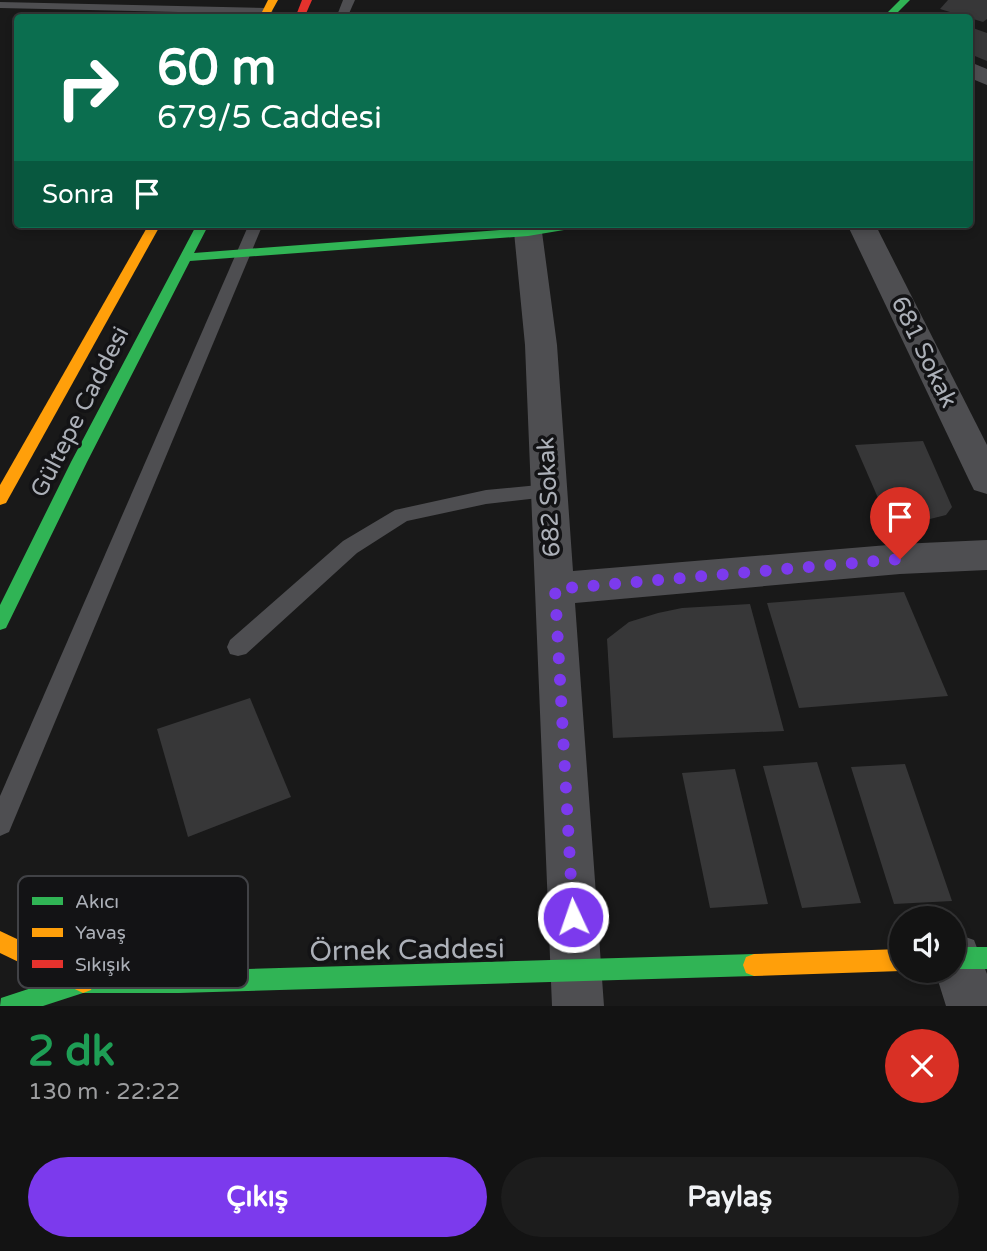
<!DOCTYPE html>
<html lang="tr">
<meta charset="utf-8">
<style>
:root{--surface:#131313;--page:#1c1c1c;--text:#f1f3f6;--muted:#9d9ea0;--line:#323233;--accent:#7c3aed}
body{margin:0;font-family:"Varela Round",sans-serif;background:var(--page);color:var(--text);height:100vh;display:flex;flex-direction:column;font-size:26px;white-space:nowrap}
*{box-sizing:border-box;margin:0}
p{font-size:23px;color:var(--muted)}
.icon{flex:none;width:38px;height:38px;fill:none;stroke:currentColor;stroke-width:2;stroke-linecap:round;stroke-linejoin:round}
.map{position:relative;height:1006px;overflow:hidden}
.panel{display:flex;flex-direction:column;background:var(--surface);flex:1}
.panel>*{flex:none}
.top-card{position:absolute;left:14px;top:14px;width:959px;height:214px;border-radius:7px;box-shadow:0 4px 10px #0003,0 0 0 2px var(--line);background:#0b6e4f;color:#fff;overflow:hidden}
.fabs{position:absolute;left:889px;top:906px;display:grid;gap:14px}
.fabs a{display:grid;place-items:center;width:77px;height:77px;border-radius:50%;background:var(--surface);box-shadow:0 4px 10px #0003,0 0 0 2px var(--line);font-size:35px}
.pin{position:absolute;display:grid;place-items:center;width:60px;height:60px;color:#fff;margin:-72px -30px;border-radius:50% 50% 50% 0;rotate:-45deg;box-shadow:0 0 7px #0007}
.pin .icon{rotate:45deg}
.me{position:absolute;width:77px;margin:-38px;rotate:357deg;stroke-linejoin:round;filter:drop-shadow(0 0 5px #0008)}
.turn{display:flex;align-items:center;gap:24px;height:147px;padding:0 28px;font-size:32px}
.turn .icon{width:91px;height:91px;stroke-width:2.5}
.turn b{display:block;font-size:49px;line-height:60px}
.then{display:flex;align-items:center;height:66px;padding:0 28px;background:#0003;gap:14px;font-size:26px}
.round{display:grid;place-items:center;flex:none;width:74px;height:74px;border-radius:37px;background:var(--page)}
.overview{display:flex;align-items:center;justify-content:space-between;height:119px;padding:0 28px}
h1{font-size:42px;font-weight:700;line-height:52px;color:#1e9e55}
.cta{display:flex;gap:14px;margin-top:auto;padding:14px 28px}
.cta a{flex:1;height:80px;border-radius:42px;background:var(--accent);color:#fff;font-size:28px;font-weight:700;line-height:80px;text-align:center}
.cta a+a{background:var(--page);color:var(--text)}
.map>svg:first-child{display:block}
.building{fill:#373738}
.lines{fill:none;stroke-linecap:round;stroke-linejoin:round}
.lane{fill:#4e4e51;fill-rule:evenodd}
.street{fill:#4e4e51;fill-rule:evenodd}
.fast{fill:#30b455;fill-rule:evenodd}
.slow{fill:#ff9f0a;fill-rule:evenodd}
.jam{fill:#e5322d;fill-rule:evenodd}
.route{stroke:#7c3aed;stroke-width:12;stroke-dasharray:0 21.6}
.labels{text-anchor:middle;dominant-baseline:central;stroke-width:7;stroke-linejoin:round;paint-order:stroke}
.street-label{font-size:24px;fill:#acb0b8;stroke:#131315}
.near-street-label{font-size:28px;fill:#acb0b8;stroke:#131315}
.key{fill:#131315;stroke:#414246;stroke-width:2}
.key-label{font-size:19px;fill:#acb0b8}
</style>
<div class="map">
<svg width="987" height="1006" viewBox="0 0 987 1006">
<rect width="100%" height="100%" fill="#191919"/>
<g class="building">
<polygon points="948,0 987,0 987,19 983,22 940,9"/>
<polygon points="970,27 987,33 987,61 970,54"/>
<polygon points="923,441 952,507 946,515 930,519 888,521 855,445"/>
<polygon points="904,592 948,696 799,708 767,603"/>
<polygon points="750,604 784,731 613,738 607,639 629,622 658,613 682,608"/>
<polygon points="250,698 291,797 188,837 157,729"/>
<polygon points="817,762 861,903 802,908 763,766"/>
<polygon points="905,764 952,901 894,904 851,767"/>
<polygon points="735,769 768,904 710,908 682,773"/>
</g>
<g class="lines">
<g class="lane">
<polygon points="343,0 355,0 347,18 336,18"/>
<polygon points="0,2 267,8 273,11 267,14 0,8"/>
<polygon points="249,224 263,224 9,832 0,836 0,796"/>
<polygon points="549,484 556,486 559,491 556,496 486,504 407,521 357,553 246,654 238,656 230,654 227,647 230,640 343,541 395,510 486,490"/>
</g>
<g class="street">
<polygon points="970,62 987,69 987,85 970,78"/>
<polygon points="530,224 538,226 542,232 557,345 573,571 900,544 987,540 987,570 900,574 575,603 604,1006 552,1006 525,345 514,232 518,226"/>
<polygon points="847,224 875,224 987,445 987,494 974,490 969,480"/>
<polygon points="954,933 974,940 987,974 987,1006 946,1006 935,971 954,971"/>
</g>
<g class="fast">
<polygon points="900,0 910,0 892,18 882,18"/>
<polygon points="197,224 209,224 194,253 528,228 554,224 582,224 576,228 528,236 190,261 87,462 6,628 0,630 0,605 71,462"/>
<rect x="954" y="947" width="33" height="22"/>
<polygon points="754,954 762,957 765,965 762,973 754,976 179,993 83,993 43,1006 0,1006 1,998 83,971 179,971"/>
</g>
<g class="slow">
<polygon points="268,0 278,0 268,18 259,18"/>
<polygon points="149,224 161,224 6,503 0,505 0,485"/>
<polygon points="0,931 91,974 94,982 91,990 83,993 0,953"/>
<polygon points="901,949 901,971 754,976 746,973 743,965 746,957 754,954"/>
</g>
<polygon class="jam" points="302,0 312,0 304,18 295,18"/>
</g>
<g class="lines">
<polyline class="route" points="573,917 555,589 900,559"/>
</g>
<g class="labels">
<g class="street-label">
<text transform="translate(924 352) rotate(64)">681 Sokak</text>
<text transform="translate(80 412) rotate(-63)">Gültepe Caddesi</text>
<text transform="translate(549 497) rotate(-93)">682 Sokak</text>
</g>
<g class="near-street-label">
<text transform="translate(407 950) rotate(-1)">Örnek Caddesi</text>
</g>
</g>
<rect x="18" y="876" width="230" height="112" rx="10" class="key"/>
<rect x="32" y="897" width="31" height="8" fill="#30b455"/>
<rect x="32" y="928" width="31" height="9" fill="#ff9f0a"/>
<rect x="32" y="960" width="31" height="8" fill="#e5322d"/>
<g class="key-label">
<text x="75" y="908">Akıcı</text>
<text x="75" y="939">Yavaş</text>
<text x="75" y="971">Sıkışık</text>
</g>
</svg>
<div class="fabs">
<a><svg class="icon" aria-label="sound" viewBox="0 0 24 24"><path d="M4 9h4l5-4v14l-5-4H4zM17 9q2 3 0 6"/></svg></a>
</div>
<div class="pin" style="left:900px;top:559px;background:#d93025"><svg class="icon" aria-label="arrive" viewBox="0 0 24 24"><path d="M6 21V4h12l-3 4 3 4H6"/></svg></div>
<svg class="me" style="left:573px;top:917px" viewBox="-20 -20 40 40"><circle r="17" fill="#7c3aed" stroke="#fff" stroke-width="3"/><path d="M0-11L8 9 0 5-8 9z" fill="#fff"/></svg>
<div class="top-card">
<div class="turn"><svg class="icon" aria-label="right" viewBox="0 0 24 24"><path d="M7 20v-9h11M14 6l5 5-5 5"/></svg><div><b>60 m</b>679/5 Caddesi</div></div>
<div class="then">Sonra<svg class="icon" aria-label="arrive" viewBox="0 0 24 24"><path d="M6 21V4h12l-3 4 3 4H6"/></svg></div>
</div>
</div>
<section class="panel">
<div class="overview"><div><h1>2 dk</h1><p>130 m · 22:22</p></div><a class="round" style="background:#d93025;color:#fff"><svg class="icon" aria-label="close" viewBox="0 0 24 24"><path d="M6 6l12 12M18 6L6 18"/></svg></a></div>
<div class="cta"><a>Çıkış</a><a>Paylaş</a></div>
</section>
